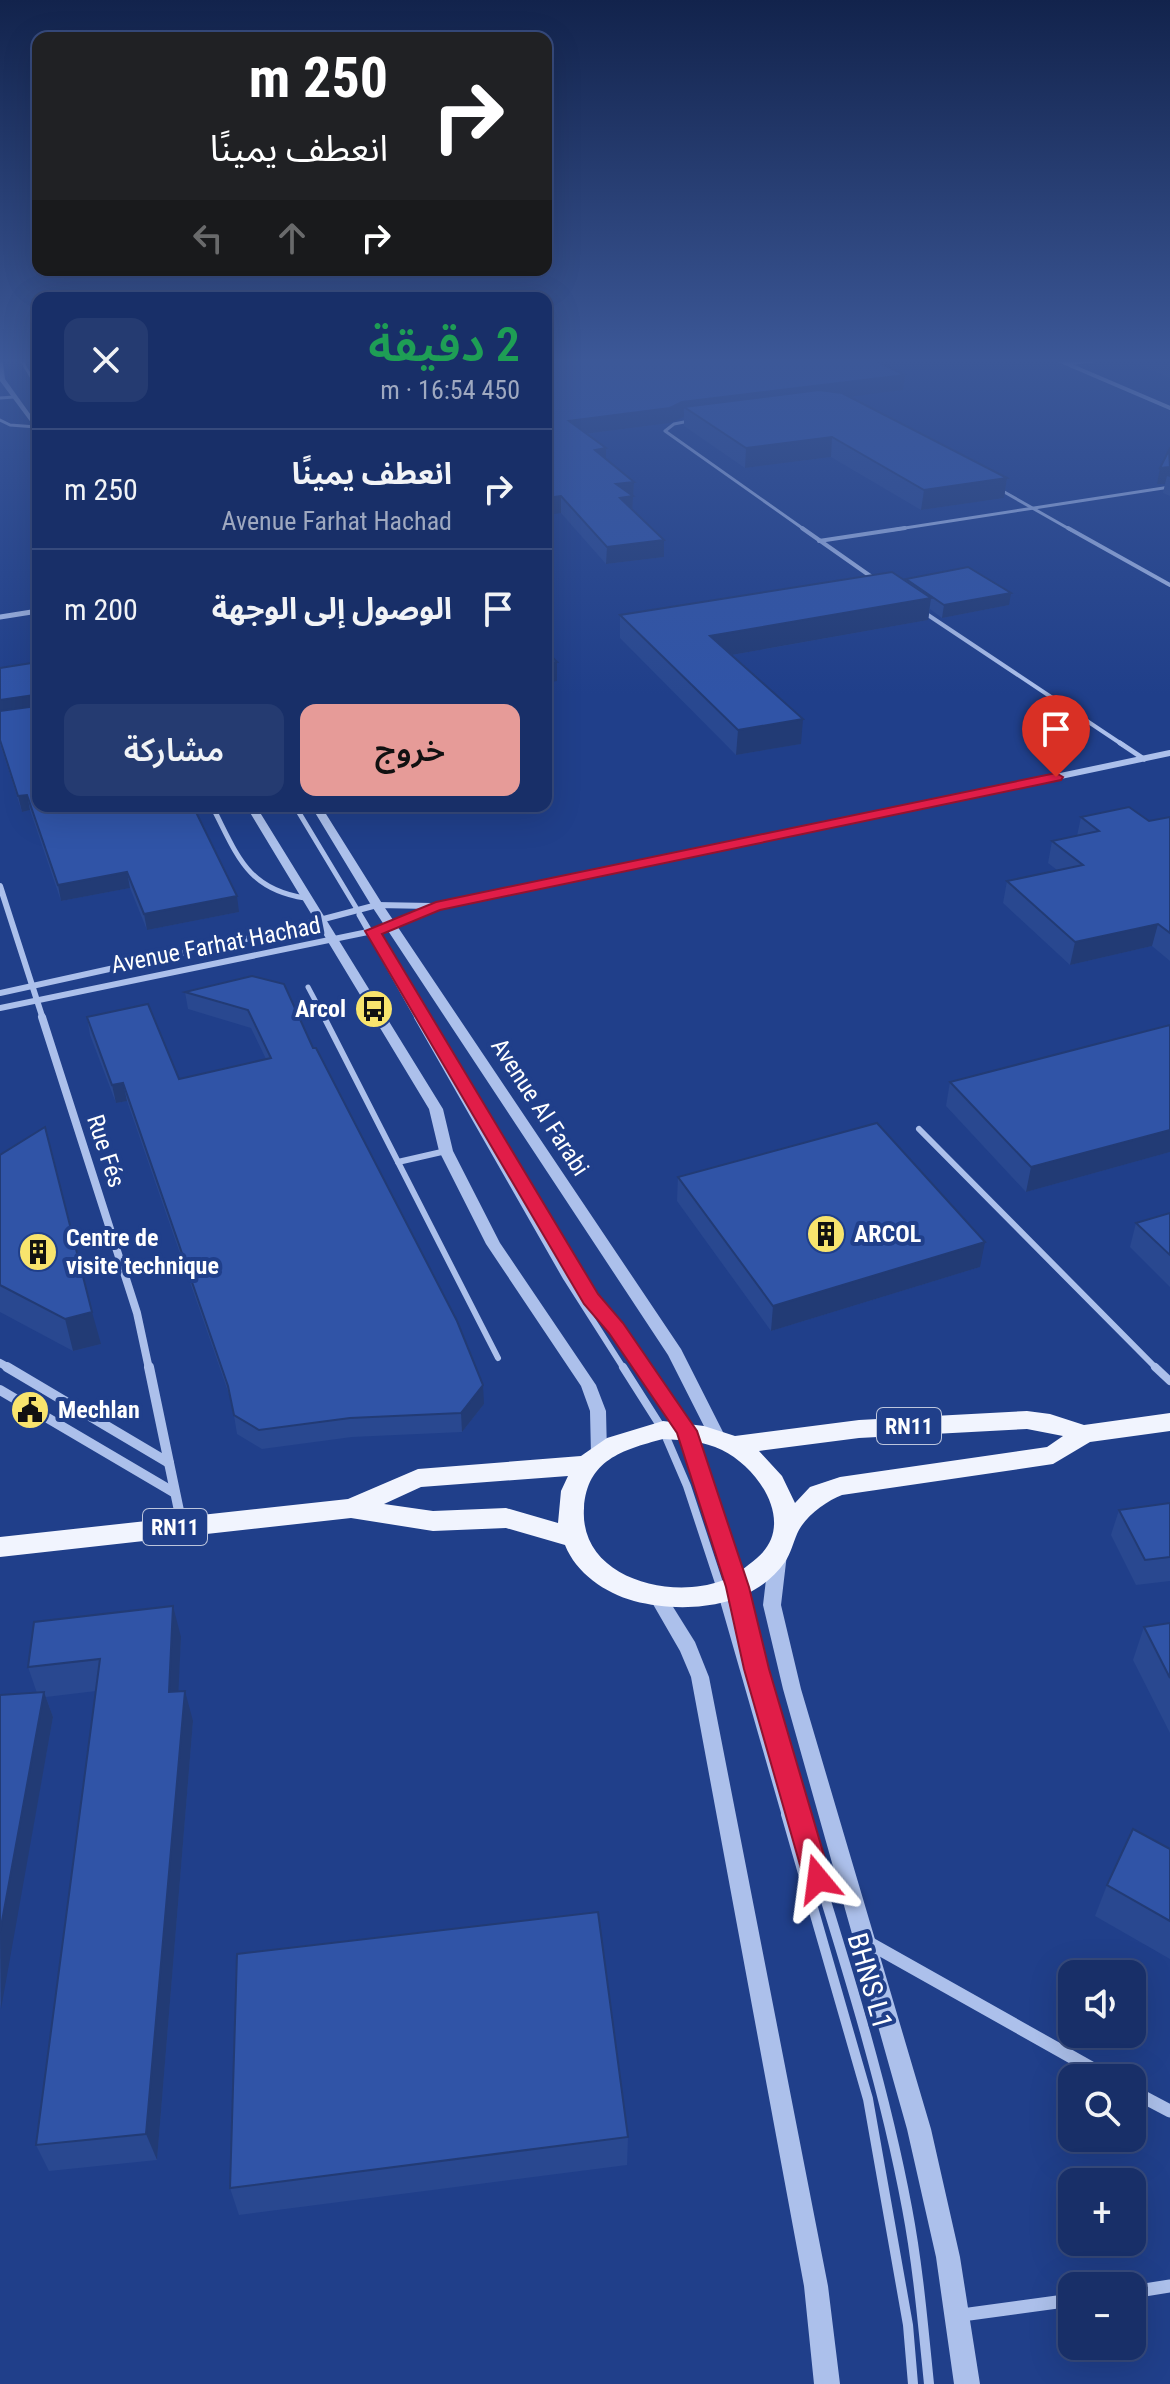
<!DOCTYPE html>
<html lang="ar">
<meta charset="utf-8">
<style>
:root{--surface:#182f68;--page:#253b71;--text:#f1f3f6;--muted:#9fa9c0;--line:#364a7c;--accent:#e69b98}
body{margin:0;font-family:"Roboto Condensed","Noto Sans Arabic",sans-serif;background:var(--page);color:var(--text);direction:rtl;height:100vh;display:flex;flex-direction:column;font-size:30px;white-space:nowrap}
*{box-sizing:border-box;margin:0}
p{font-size:26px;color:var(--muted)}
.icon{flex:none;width:44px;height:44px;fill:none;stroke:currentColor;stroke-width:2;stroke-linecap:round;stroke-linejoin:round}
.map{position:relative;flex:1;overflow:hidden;direction:ltr}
.details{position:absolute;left:32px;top:292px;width:520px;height:520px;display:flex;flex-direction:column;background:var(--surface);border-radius:16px;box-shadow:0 8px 32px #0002,0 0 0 2px var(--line);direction:rtl}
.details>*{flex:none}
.top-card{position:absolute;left:32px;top:32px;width:520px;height:244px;border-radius:16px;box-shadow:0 8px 32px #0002,0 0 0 2px var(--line);direction:rtl;background:#202124;color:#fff;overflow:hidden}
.tools{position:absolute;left:1058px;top:1960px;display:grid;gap:16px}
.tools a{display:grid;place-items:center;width:88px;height:88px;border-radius:16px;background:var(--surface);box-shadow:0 8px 32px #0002,0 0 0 2px var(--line);font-size:40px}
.pin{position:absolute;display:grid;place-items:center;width:68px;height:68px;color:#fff;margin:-82px -34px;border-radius:50% 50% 50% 0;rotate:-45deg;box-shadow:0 0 8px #0007}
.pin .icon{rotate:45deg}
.me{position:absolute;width:88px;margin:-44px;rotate:344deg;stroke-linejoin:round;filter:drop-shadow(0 0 6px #0008)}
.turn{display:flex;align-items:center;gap:28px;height:168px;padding:0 32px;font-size:36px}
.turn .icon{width:104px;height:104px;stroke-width:2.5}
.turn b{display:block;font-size:56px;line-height:68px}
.lanes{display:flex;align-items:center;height:76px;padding:0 32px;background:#0003;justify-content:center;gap:40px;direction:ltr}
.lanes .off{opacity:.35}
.round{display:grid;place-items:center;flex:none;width:84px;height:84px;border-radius:16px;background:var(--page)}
.head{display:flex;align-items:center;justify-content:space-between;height:136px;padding:0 32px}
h1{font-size:48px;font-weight:600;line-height:60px;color:#1e9e55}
.action{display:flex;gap:16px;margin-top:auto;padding:16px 32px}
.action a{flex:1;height:92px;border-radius:16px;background:var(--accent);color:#111;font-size:32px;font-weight:600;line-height:92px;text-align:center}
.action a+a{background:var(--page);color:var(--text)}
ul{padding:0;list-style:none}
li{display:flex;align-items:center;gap:24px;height:120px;padding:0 32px;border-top:2px solid var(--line)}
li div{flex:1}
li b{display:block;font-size:30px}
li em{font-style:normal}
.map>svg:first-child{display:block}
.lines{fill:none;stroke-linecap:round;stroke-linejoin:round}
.service-far5{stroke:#acc0eb;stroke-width:3}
.service-far4{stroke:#acc0eb;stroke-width:4}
.service-far3{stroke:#acc0eb;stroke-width:5}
.service-far2{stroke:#acc0eb;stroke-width:6}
.service-far1{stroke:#acc0eb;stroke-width:8}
.service{stroke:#acc0eb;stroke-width:10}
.minor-far5{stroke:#acc0eb;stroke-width:4}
.minor-far4{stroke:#acc0eb;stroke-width:5}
.minor-far3{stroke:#acc0eb;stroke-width:6}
.minor-far2{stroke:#acc0eb;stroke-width:8}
.minor-far1{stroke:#acc0eb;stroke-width:10}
.minor{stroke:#acc0eb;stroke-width:13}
.tertiary{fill:#acc0eb;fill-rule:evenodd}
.primary{fill:#f1f4fe;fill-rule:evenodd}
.wall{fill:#294890}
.shaded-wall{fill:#223b75}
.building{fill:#3054a7;stroke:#223b75;stroke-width:2}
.route{fill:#e11d48;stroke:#92132f;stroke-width:2}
.labels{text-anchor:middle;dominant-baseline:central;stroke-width:8;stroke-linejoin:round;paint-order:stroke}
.shield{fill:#203f8a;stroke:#bcc5dc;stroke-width:2}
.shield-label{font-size:22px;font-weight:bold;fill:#fff}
.street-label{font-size:24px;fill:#fff;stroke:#203f8a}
.poi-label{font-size:24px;font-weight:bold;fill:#fff;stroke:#203f8a;text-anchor:start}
.near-street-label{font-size:28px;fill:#fff;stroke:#203f8a}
</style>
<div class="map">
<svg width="1170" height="2384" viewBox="0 0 1170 2384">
<rect width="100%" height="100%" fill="#203f8a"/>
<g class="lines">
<g class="service-far5">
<polyline points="21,360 38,388"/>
<polyline points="1067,364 1098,360"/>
<polyline points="0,398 14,397"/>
<polyline points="0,420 10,425 36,427"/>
<polyline points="689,421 674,424 665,431 805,530"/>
<polyline points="999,489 1071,530"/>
<polyline points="892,530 1170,487"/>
</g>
<g class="service-far4">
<polyline points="802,528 876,580"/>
<polyline points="1068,528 1170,585"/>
<polyline points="819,541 905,528"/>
<polyline points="922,611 1123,745"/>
</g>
<g class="service-far3">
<polyline points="1120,743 1144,759"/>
<path d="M212 806C237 854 246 889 305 898"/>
<polyline points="295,806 423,1019"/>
<polyline points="359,915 418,1019"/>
<polyline points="308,987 325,1019"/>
</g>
<g class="service-far2">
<polyline points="324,1017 498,1358"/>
<polyline points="417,1017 566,1278 624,1369"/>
<polyline points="422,1017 591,1299 644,1369"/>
<polyline points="919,1129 1157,1369"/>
<polyline points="398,1162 446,1151"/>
</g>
<g class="service-far1">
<polyline points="623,1367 663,1430 687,1486 720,1586"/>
<polyline points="643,1367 687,1431 735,1581"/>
<polyline points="1155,1367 1170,1381"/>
<polyline points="739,1592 800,1816"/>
<polyline points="723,1597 786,1816"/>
</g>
<g class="service">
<polyline points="786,1814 868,2099 908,2325 913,2384"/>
<path d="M799 1814C839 1944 882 2074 907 2208 918 2266 923 2325 929 2384"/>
</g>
<polyline class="minor-far5" points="1058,360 1170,408"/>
<polyline class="minor-far4" points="0,617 38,611"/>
<g class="minor-far3">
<polyline points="0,886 43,1019"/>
<polyline points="0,993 255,937 377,905 431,906"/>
<polyline points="0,1008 392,927 436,907 1170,753"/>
</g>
<g class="minor-far2">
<polyline points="42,1017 137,1313 149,1369"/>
<polyline points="0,1363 11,1369"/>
</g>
<g class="minor-far1">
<polyline points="7,1367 169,1463"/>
<polyline points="149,1367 182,1525"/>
<polyline points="0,1390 175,1493"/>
</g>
<g class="minor">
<polyline points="869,1943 1109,2078"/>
<polyline points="1132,2091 1170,2111"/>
<polyline points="1132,2292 1170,2286"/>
<polyline points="962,2315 1072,2300"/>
</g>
<g class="tertiary">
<polygon points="0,360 3,362 5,379 38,425 38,432 0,381"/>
<polygon points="33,360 38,360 38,364"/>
<polygon points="246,806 256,806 443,1109 453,1151 500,1243 596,1385 606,1411 607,1454 605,1458 599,1460 593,1458 591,1454 590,1411 581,1386 486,1244 439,1151 429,1109"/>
<polygon points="311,806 321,806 383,905 681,1349 726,1438 724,1442 718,1444 712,1442 668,1355 371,905"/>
<polygon points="778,1547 784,1549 787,1554 781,1605 801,1689 931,2129 960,2257 980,2384 954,2384 936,2257 907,2129 783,1689 763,1605 769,1554 772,1549"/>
<polygon points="659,1592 665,1594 695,1642 709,1677 828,2286 840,2384 814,2384 804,2286 691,1677 680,1651 650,1599 653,1594"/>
</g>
<path class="primary" d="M1027 1411 1050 1414 1084 1425 1170 1413V1431L1090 1442 1053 1464 842 1495C826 1501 804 1517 797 1534 793 1543 791 1553 785 1562 752 1609 684 1614 634 1601 605 1593 576 1573 565 1545L506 1528 433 1531 351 1518 0 1557V1537L348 1499 418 1469 581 1456 607 1438 663 1421 704 1426 735 1436 859 1420ZM1027 1429 1063 1436 1047 1447 840 1477 810 1487 795 1503 782 1476 759 1451 859 1438ZM663 1439C684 1440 704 1441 722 1450 759 1468 797 1524 757 1558 746 1567 734 1577 721 1581 668 1600 579 1577 584 1508 587 1460 622 1450 663 1439ZM568 1476 561 1491 558 1523 506 1508 433 1511 384 1504 421 1487Z"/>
</g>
<g class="wall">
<polygon points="546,360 905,375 903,390 849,396 1007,478 1004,498 921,510 831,457 745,468 684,426 684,417 681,418 670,423 587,434 606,459 634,482 632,510 664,557 606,564 561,513"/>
<polygon points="1128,360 1170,360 1170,378"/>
<polygon points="1170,450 1170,496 1163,493 1165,484 1157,484"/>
<polygon points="906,579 1009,605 942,618 930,609 928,620 732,655 801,744 736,755 620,638 620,615 906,581"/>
<polygon points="38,662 38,806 239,912 147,930 130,888 61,901 30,810 22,812 0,744 0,668"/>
<polygon points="1081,817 1149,821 1170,817 1170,961 1152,946 1070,965 1003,903 1007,881 1057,870 1048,863 1052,841 1077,836"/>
<polygon points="252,976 313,1048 484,1404 462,1432 352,1437 262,1449 237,1434 232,1403 127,1101 116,1103 90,1035 87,1017 179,1079 266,1059 251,1028 188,1009 185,992"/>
<polygon points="1170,1025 1170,1152 1026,1192 946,1106 950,1082"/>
<polygon points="0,1155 101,1344 73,1351 0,1312"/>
<polygon points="678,1177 980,1267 771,1331 677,1201"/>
<polygon points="1170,1213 1170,1287 1130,1247 1136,1223"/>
<polygon points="1170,1503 1170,1581 1136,1585 1111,1535 1119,1510"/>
<polygon points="1170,1623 1170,1733 1133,1660 1144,1627"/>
<polygon points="181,1637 178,1691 193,1721 157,2160 49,2171 36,2145 96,1691 46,1697 53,1717 0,2009 0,1695 37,1693 28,1667"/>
<polygon points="1170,1849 1170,1959 1095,1916 1107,1885"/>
<polygon points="628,2137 627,2165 239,2215 230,2188"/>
</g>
<g class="shaded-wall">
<polygon points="905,375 903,390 697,416 684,407 684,417 670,423 569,436 569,421 682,402"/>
<polygon points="832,437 831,457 745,468 746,448"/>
<polygon points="606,448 606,464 595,450"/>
<polygon points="1170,467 1170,477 1167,476 1165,484 1157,484 1160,468"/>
<polygon points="1007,478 1004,498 921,510 924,490"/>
<polygon points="634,482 632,513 619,515 616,484"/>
<polygon points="561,496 561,513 546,515 546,498"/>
<polygon points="664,540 664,557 606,564 607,547"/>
<polygon points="1011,593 1009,605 942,618 944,605"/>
<polygon points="931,598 928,620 709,659 710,636"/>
<polygon points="557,662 557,681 546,683 546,663"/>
<polygon points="34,695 37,710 0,715 0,700"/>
<polygon points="803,719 801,744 736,755 738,730"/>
<polygon points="27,795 30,810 22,812 18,796"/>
<polygon points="127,872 130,888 61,901 58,885"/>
<polygon points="237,896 239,912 147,930 144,914"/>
<polygon points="1158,924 1152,946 1070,965 1075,942"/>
<polygon points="123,1083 127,1101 116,1103 112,1085"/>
<polygon points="1170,1130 1170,1152 1026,1192 1031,1167"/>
<polygon points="985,1242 980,1267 771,1331 773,1306"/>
<polygon points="92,1312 101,1344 73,1351 65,1319"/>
<polygon points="483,1385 484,1404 462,1432 461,1413"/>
<polygon points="173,1606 181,1637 177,1722 169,1692"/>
<polygon points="185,1691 193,1721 157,2160 146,2134"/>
<polygon points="44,1692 53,1717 1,2009 0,1932"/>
</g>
<g class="building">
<polygon points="546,360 874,360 905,375 682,402 670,408 569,421 606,448 595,450 634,482 616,484 633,496 620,498 664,540 607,547 561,496 546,498"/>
<polygon points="819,390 842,393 1007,478 924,490 832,437 746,448 684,407"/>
<polygon points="1169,450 1170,467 1160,468"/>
<polygon points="968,567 1011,593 944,605 906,579"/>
<polygon points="892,572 931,598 710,636 803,719 738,730 620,615"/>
<polygon points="546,651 557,662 546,663"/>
<polygon points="38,662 38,698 34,695 0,700 0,668"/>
<polygon points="38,702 38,806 193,806 237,896 144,914 127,872 58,885 27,795 18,796 0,740 0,711 36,706"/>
<polygon points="1129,807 1149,821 1170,817 1170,933 1158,924 1075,942 1007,881 1083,865 1052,841 1099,831 1081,817"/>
<polygon points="252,976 284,984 313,1048 316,1048 457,1321 483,1385 461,1413 350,1418 259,1430 234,1415 228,1386 123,1083 112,1085 87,1017 148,1004 179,1079 271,1058 248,1010 185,992"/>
<polygon points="1170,1025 1170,1130 1031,1167 950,1082"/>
<polygon points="877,1123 985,1242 773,1306 678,1177"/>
<polygon points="45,1127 92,1312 65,1319 0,1285 0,1155"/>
<polygon points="1170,1213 1170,1255 1136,1223"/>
<polygon points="1170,1503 1170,1557 1145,1560 1119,1510"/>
<polygon points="173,1606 169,1692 185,1691 146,2134 36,2145 100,1659 28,1667 34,1622"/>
<polygon points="1170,1623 1170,1678 1144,1627"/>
<polygon points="44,1692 0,1932 0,1695"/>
<polygon points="1133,1829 1170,1849 1170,1921 1107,1885"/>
<polygon points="598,1912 628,2137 230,2188 237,1954"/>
</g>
<linearGradient id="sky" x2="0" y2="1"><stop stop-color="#12234c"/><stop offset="0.52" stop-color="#3c5898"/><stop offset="1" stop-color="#3c5898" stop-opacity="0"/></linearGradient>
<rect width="1170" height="694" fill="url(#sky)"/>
<polygon class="route" points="1056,773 1063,777 1061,780 440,910 382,934 598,1294 623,1323 697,1431 749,1587 769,1669 831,1879 827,1888 818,1892 808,1888 804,1879 744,1669 726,1587 677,1433 609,1333 584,1304 365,931 436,902"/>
<defs>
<g id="bus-disc" transform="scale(2)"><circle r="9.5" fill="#f8e46d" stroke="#203f8a"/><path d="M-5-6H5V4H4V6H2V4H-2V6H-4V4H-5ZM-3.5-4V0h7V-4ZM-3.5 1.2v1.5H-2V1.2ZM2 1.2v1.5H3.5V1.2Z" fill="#111"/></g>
<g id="building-disc" transform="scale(2)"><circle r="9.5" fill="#f8e46d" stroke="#203f8a"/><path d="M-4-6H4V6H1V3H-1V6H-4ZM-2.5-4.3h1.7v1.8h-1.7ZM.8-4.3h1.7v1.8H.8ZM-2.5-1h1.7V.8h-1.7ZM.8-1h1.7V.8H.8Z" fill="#111"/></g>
<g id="civic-disc" transform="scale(2)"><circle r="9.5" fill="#f8e46d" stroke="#203f8a"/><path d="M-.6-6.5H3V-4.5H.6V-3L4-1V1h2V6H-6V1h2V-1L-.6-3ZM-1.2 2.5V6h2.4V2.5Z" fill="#111"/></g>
</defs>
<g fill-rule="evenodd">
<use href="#bus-disc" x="374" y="1009"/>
<use href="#building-disc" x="826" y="1234"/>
<use href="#building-disc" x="38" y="1252"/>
<use href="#civic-disc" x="30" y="1410"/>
</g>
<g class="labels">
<g class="shield">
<rect x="877" y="1408" width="64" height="36" rx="6"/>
<rect x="143" y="1509" width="64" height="36" rx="6"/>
</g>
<g class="shield-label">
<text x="909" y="1426">RN11</text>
<text x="175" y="1527">RN11</text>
</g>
<g class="street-label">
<text transform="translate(216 945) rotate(-11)">Avenue Farhat Hachad</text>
<text transform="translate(540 1107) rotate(57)">Avenue Al Farabi</text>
<text transform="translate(106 1151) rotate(72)">Rue Fés</text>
</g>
<g class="poi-label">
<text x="346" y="1009" text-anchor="end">Arcol</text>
<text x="854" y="1234">ARCOL</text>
<text x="66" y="1238">Centre de<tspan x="66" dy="28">visite technique</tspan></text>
<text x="58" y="1410">Mechlan</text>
</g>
<g class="near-street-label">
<text transform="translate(870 1981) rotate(74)">BHNS L1</text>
</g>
</g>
</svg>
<div class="tools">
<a><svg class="icon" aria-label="sound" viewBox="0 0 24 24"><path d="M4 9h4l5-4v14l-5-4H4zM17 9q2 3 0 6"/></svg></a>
<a><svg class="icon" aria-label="search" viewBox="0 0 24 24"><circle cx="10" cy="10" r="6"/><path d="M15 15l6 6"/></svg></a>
<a>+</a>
<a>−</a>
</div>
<div class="pin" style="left:1056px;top:777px;background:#d93025"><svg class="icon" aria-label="arrive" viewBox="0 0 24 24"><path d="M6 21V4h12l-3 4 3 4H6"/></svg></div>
<svg class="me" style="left:818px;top:1879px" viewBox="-20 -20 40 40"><path d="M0-17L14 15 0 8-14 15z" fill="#e11d48" stroke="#fff" stroke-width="4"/></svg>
<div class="top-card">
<div class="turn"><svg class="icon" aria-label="right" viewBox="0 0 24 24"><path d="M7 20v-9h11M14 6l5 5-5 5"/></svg><div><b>250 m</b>انعطف يمينًا</div></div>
<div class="lanes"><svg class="icon off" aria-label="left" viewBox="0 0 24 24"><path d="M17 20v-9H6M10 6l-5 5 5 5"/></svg><svg class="icon off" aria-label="ahead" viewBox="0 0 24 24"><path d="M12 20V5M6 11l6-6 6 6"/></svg><svg class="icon" aria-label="right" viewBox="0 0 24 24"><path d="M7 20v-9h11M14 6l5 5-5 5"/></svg></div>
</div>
<section class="details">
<div class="head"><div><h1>2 دقيقة</h1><p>450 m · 16:54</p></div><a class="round"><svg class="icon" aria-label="close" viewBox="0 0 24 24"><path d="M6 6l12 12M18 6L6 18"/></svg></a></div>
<ul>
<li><svg class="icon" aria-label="right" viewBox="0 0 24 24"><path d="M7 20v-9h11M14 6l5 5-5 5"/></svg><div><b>انعطف يمينًا</b><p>Avenue Farhat Hachad</p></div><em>250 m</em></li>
<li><svg class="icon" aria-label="arrive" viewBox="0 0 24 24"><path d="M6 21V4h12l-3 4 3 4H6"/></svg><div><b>الوصول إلى الوجهة</b></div><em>200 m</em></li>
</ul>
<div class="action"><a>خروج</a><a>مشاركة</a></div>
</section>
</div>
